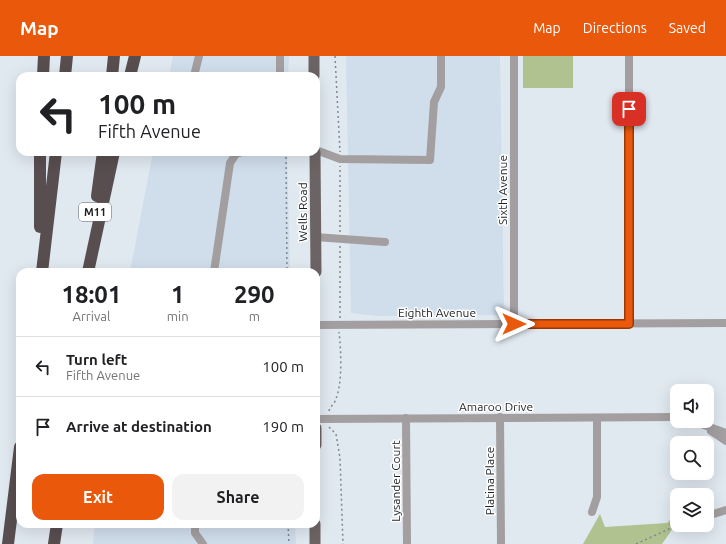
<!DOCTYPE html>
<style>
:root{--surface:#fff;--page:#f2f2f2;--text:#202124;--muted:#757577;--line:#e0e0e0;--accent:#ea580c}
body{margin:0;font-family:Ubuntu,sans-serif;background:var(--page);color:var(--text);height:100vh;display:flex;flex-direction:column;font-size:15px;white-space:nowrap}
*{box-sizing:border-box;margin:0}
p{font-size:13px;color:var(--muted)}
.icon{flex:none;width:22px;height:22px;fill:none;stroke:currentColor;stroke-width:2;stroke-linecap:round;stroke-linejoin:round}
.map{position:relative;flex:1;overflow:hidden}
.panel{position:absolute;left:16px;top:212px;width:304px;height:260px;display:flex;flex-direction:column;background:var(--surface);border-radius:12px;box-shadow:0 4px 16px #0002}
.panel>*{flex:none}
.hud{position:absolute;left:16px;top:16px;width:304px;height:84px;border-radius:12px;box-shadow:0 4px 16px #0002;background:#fff;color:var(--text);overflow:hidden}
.buttons{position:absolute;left:670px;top:328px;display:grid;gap:8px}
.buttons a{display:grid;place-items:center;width:44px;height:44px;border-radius:8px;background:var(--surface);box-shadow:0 4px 16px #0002;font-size:20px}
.pin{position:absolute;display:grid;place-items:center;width:34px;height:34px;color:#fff;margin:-17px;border-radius:8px;box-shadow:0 2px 6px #0006}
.me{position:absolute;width:44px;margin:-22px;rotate:90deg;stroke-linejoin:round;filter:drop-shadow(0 0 3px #0008)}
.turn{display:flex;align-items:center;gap:14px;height:84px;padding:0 16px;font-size:18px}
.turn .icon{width:52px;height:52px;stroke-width:2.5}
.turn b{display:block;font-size:28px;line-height:34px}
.eta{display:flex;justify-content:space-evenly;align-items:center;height:68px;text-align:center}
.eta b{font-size:24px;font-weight:700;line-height:28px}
.primary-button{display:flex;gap:8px;margin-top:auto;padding:8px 16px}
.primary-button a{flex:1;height:46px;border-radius:12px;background:var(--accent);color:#fff;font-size:16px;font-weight:700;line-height:46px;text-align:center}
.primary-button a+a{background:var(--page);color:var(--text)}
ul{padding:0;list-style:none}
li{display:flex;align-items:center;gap:12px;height:60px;padding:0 16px;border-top:1px solid var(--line)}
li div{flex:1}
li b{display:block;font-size:15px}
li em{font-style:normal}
header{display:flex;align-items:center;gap:24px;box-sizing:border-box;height:56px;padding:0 20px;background:var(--accent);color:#fff}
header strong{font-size:19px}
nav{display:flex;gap:22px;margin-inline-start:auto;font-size:14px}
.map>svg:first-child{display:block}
.built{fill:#d0ddeb}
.green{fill:#afc290}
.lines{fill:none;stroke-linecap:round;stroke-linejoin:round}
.path{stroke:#82878c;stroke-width:1.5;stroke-dasharray:2 3;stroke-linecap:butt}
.minor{stroke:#a39e9f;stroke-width:8}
.major{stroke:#6c6364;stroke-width:11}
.highway{stroke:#584e4f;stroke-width:12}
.route-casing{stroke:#983908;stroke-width:10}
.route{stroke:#ea580c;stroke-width:7}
.labels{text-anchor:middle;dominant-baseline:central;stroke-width:3;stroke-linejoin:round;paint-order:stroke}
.shield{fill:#fff;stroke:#616364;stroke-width:1}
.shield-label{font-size:11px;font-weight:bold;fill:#1d2022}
.street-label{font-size:12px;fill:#1d2022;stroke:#fff}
</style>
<header>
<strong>Map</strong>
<nav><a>Map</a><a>Directions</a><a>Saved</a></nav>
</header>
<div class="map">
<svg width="726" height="488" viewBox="0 0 726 488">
<rect width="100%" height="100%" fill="#e0e8f0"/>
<g class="built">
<polygon points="173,0 289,0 288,20 169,20"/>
<polygon points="346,0 500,0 504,259 378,260 351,257"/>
<polygon points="153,96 287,96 290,216 130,216"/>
<polygon points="95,468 295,468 296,488 93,488"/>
</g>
<g class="green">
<rect x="523" y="0" width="50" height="32"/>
<polygon points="600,458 605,471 667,467 672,462 676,468 662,488 583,488"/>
</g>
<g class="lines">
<g class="path">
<polyline points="335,0 340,96"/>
<polyline points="286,96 287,216"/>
<polyline points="340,176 340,110"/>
<polyline points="340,262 340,190"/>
<path d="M329 355C330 350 334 349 335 345 343 328 341 294 339 276"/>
<polyline points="329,371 336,378 340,402 343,488"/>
<polyline points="288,468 289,488"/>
<polyline points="636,488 669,473 673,459"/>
</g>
<g class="minor">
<polyline points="514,0 514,268"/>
<polyline points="629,0 629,268"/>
<polyline points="194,20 199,0"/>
<polyline points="280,20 280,0"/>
<polyline points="316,94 340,103 430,104 434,46 441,31 441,0"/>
<polyline points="315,181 385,186"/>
<polyline points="214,216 230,107 236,98 242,96"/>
<polyline points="316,269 726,267"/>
<polyline points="500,361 501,488"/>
<polyline points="406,362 407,488"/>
<polyline points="316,363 677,361"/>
<polyline points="693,365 726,377"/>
<polyline points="711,375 726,385"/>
<polyline points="592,456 597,441 597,362"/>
<polyline points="707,460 726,454"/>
<polyline points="195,468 195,477 203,488"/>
</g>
<g class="major">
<polyline points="314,0 314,20"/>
<polyline points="315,96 316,216"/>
<polyline points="316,372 316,389"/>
<polyline points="315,488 315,468"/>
</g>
<g class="highway">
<polyline points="43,20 44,0"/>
<polyline points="65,20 67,0"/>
<polyline points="112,20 114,0"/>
<polyline points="130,20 135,0"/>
<polyline points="40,96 40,171"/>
<polyline points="97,140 103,96"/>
<polyline points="42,216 56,96"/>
<polyline points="88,216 114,96"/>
<polyline points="8,488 20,391"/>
<polyline points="54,488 57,468"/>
</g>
</g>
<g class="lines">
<g class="route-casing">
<polyline id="route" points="514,268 629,268 629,53"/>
</g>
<use href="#route" class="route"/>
</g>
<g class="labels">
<rect class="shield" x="79" y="147" width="32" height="18" rx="3"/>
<g class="shield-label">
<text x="95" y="156">M11</text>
</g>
<g class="street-label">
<text transform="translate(502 134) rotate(-90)">Sixth Avenue</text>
<text transform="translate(302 156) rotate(-90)">Wells Road</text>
<text x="437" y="256">Eighth Avenue</text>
<text x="496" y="350">Amaroo Drive</text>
<text transform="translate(395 425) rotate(-90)">Lysander Court</text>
<text transform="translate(489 425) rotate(-90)">Platina Place</text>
</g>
</g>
</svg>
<div class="buttons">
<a><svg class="icon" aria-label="sound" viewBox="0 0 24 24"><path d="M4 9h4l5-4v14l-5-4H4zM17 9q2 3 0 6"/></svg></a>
<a><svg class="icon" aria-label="search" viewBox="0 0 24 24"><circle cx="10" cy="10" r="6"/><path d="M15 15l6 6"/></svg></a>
<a><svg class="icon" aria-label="layers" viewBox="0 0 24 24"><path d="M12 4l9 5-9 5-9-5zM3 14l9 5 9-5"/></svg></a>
</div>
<div class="pin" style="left:629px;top:53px;background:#d93025"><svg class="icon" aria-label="arrive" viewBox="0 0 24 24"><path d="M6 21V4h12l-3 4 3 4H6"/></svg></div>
<svg class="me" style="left:514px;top:268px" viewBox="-20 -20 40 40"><path d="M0-17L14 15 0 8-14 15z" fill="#ea580c" stroke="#fff" stroke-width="4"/></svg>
<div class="hud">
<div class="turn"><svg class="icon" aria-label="left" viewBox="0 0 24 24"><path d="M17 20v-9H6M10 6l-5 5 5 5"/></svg><div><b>100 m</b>Fifth Avenue</div></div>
</div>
<section class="panel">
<div class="eta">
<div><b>18:01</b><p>Arrival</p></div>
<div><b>1</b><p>min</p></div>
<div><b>290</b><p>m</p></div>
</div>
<ul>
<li><svg class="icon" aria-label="left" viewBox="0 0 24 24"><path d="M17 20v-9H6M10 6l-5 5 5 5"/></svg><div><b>Turn left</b><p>Fifth Avenue</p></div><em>100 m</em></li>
<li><svg class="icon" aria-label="arrive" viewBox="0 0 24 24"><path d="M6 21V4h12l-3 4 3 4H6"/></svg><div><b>Arrive at destination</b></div><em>190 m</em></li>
</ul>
<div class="primary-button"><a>Exit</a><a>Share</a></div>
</section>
</div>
